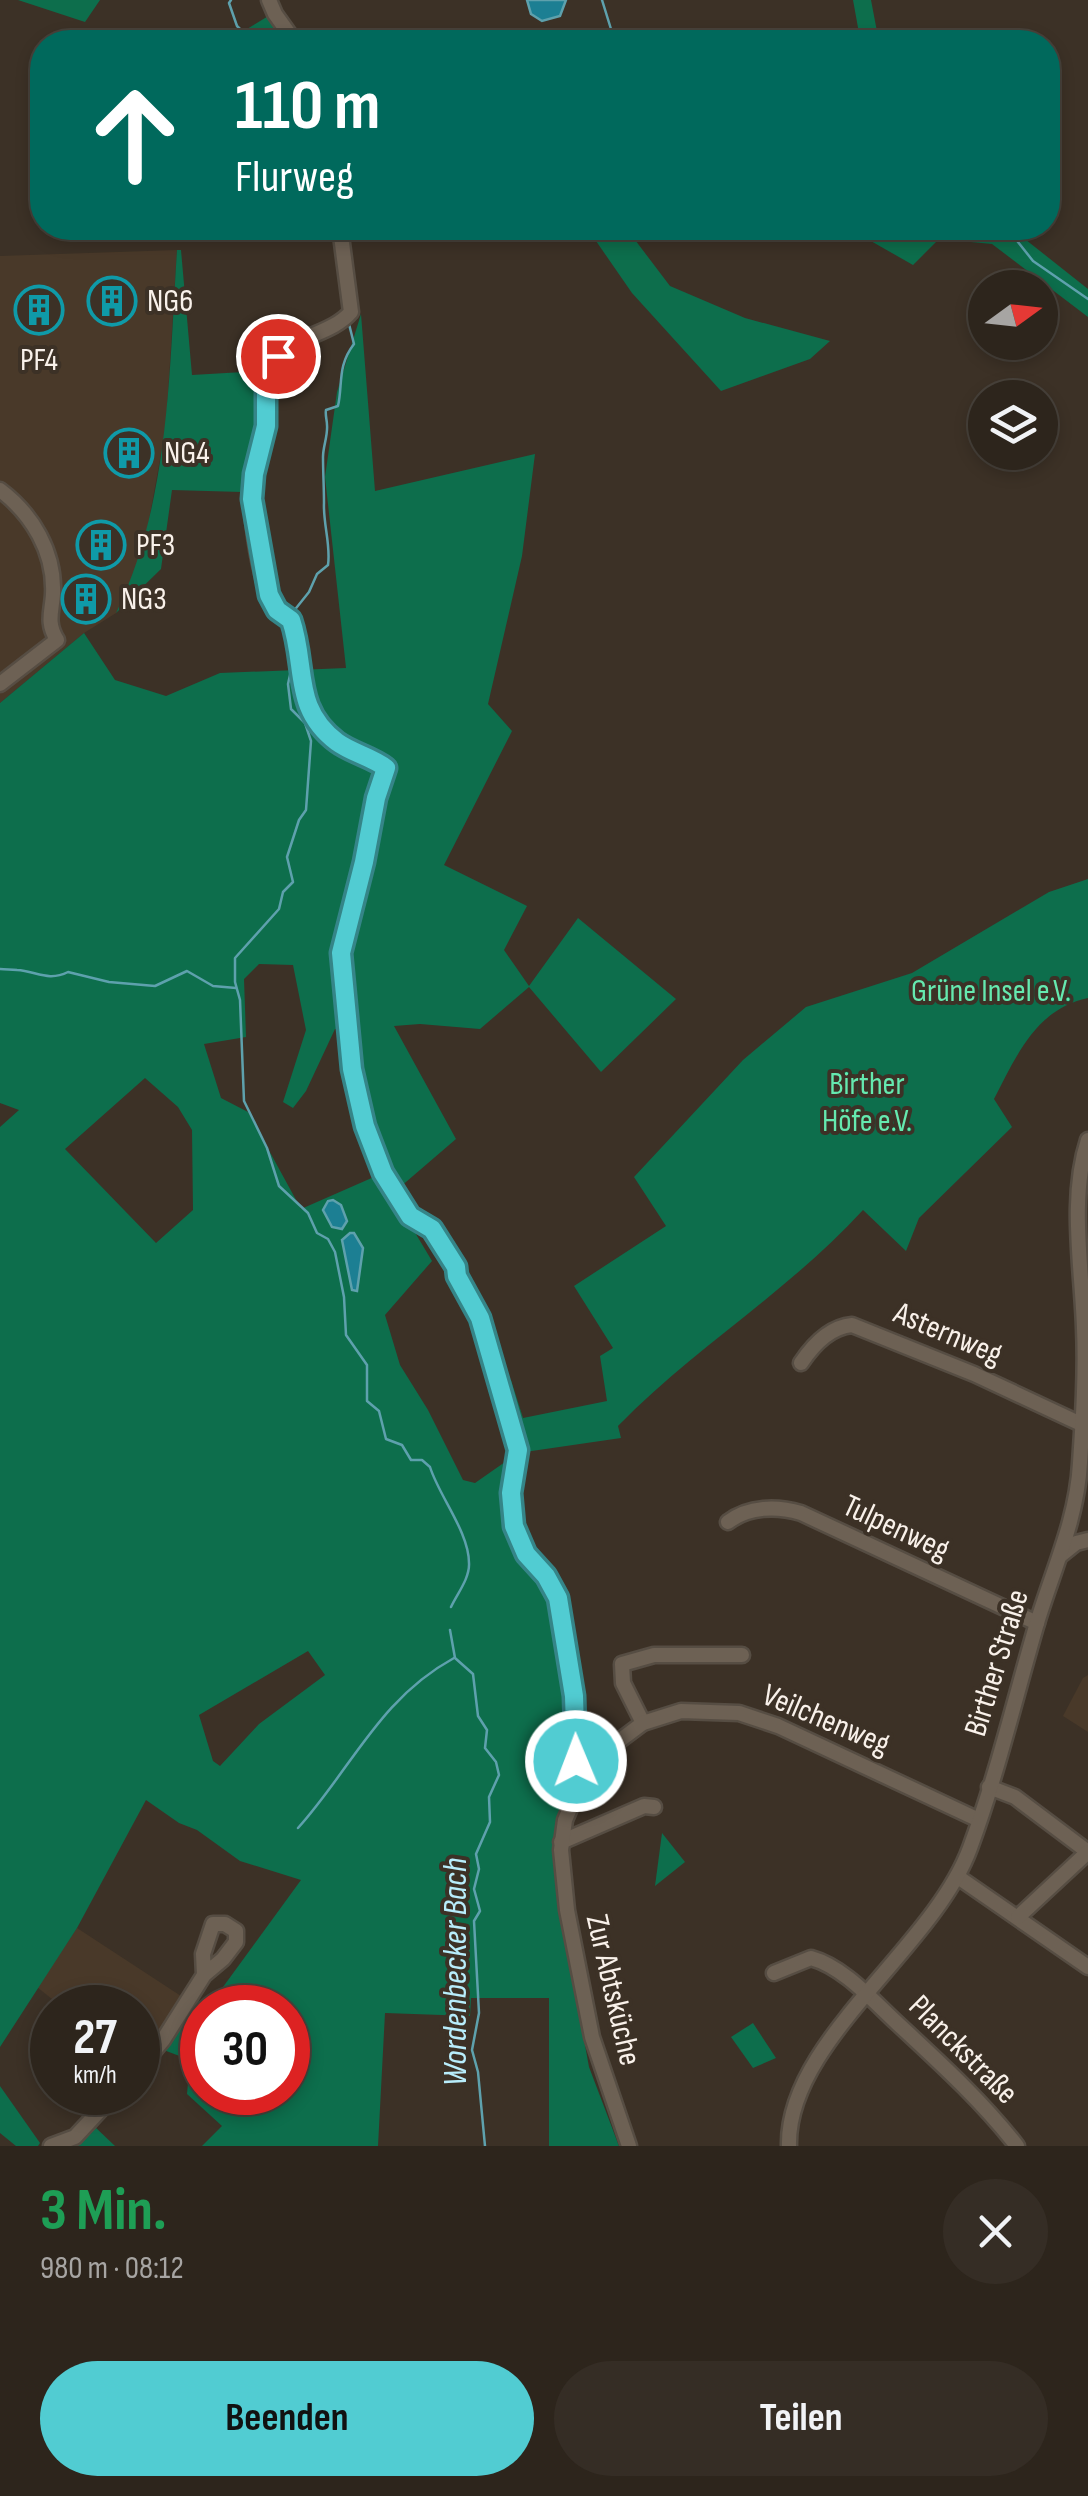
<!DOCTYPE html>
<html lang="de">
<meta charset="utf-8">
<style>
:root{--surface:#2d251c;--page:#352d25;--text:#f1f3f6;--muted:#a7a5a3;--line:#48423b;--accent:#51ccd2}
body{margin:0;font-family:"Sofia Sans Condensed",sans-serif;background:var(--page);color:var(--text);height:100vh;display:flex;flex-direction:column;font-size:38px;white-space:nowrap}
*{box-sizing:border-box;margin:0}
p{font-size:32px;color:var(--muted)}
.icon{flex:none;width:55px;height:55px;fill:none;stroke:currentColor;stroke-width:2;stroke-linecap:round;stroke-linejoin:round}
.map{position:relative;height:2146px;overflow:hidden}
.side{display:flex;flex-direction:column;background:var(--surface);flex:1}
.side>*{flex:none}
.hud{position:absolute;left:30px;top:30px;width:1030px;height:210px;border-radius:40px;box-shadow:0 5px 15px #0003,0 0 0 2px var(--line);background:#00695c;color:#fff;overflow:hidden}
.needle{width:65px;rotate:75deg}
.controls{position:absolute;left:968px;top:270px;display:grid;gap:20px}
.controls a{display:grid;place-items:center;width:90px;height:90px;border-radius:50%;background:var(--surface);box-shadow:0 5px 15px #0003,0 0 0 2px var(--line);font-size:50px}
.speed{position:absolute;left:30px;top:1985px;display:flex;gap:20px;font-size:50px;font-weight:700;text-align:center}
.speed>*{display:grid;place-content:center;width:130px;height:130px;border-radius:50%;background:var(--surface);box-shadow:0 5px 15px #0003,0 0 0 2px var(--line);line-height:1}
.speed small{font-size:25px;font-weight:400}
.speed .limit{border:15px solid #d22;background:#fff;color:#111}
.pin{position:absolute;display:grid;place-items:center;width:85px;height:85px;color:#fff;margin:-42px;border:5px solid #fff;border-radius:50%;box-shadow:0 2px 10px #0007}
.me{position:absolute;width:110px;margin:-55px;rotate:359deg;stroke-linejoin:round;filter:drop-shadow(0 0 8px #0008)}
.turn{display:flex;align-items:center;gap:35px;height:210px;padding:0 40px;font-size:45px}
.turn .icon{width:130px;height:130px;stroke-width:2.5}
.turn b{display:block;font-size:70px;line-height:85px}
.round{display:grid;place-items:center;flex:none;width:105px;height:105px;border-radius:52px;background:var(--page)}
.head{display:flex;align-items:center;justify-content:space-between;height:170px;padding:0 40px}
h1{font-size:60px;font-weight:700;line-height:75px;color:#1e9e55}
.action{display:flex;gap:20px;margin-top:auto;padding:20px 40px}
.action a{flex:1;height:115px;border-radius:60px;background:var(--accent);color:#111;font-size:40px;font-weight:700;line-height:115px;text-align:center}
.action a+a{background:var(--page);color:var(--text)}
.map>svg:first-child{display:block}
.built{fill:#493929}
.green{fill:#0d6e4c;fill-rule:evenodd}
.water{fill:#1c7f93;stroke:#5ea1ad;stroke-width:2.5}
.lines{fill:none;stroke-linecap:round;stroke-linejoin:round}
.stream{stroke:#5ea1ad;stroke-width:2.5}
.minor-casing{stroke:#564d43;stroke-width:19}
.minor{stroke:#6d6154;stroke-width:14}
.route-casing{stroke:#358588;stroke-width:25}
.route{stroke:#51ccd2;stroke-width:18}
.labels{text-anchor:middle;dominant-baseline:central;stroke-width:8;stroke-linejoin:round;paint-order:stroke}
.poi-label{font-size:32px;fill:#f9f1ea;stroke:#3c3126;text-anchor:start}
.park-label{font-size:32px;fill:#65e9af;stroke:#3c3126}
.street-label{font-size:32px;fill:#f9f1ea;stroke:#3c3126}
.water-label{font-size:35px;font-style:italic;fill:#b8edfb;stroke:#3c3126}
</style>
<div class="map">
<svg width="1088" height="2146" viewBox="0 0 1088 2146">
<rect width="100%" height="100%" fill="#3c3126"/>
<g class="built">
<polygon points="177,250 166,426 147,531 135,574 116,613 84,633 0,703 0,256"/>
<polygon points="1088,1675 1088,1732 1063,1716 1083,1678"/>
<polygon points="77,1928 184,1998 161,2049 138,2079 138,2008 62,2007 37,1987"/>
</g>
<g class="green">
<polygon points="18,0 100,0 85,22"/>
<polygon points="853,0 871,0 879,42 857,42 859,33"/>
<polygon points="270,15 289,42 226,42"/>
<polygon points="587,228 626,228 670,286 745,318 830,341 810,359 721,391 632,293"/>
<polygon points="848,228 1011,228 1088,289 1088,317 992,244 939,239 913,265"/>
<path d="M177 250H181L192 375 260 371 259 426 242 492 172 490 161 569 116 613C170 501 169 372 177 250Z"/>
<path d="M361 314 375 491 535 454 522 556 488 704 512 731 444 865 527 906 504 950 529 986 578 918 676 999 601 1072 529 987 480 1029 420 1024 394 1026 456 1139 392 1194 432 1261 385 1315 400 1365 428 1410 463 1480 475 1483 518 1453 502 1381 511 1380 523 1418 607 1401 600 1356 613 1348 574 1286 666 1226 634 1177 743 1060 806 1007 912 973 1049 892 1088 879V998C1036 1009 1017 1055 994 1099L1012 1127 919 1218 906 1251 863 1210C789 1291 694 1348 618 1426L621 1438 518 1453 509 1505 555 1606 574 1779 554 1836 560 1907 589 2067 619 2146H549V1998H471L470 2016 385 2013 378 2146H202L222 2126 187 2094 190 2060 161 2049 191 2006 223 1987 301 1880 240 1861 197 1830 179 1823 146 1800 77 1928 0 2047V1127L19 1110 0 1103V703L84 633 115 680 166 696 220 673 346 668 325 477 337 392ZM259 964 293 965 306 1030 283 1102 293 1108 306 1091 335 1029H345L383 1173 301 1209 248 1112 221 1098 204 1044 246 1037 244 979ZM145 1078 178 1107 192 1130 193 1210 156 1243 65 1149ZM308 1651 325 1675 259 1724 220 1766 213 1761 199 1715ZM202 2008H288V2092H202Z"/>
<polygon points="662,1833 685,1862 655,1886"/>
<polygon points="753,2023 776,2058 753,2068 731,2037"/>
<polygon points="0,2086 40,2143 38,2146 16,2146 0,2133"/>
<polygon points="95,2127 115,2146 75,2146"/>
</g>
<g class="water">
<polygon points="527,0 566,0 560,16 542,21 531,14"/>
<polygon points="333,1200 341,1205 347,1221 342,1229 332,1227 323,1210 328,1201"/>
<polygon points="350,1233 354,1233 363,1248 357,1291 352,1290 342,1240"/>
</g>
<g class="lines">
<g class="stream">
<polyline points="231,0 229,3 237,26 253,42"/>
<polyline points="602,0 615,42"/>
<polyline points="332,228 335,244"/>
<polyline points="884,228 893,228"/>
<polyline points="917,228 930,228"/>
<polyline points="1007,228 1033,261 1088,299"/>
<path d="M293 612 309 592 317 574 328 565C331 545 323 524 324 503 324 488 323 472 323 457 323 446 328 436 327 425 327 420 325 415 326 410L338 406C343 384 337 366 354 344L349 324"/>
<path d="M292 666 288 684 291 709 305 723 311 741 306 810 299 820 287 857 293 882 283 892 279 909 235 958V982L240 1000 244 1101 267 1148 279 1186 308 1213 317 1233 328 1239 335 1252 344 1297 346 1335 367 1365V1401L379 1411 386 1439 402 1445 411 1460H422L430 1467C439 1496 469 1532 469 1563 470 1578 457 1594 451 1607"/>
<path d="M0 969C6 970 11 969 17 970 36 971 48 982 68 972L109 982 155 986 187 971 213 986 236 988"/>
<polyline points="450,1630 455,1658 473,1674 478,1716 487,1730 485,1748 496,1762 499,1775 489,1797 490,1822 476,1854 479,1869 474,1889 480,1911 474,1921 479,2013 472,2050 478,2072 485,2146"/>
<path d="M298 1828C352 1768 379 1699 454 1658"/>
</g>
<g class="minor-casing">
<g id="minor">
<polyline points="269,0 275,14 295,42"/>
<path d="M340 228 351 312C330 336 292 335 274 362 261 381 267 401 265 422 264 441 256 458 253 475 248 506 258 570 270 598 275 609 282 614 291 621 307 668 291 708 337 742 352 753 372 757 386 768L376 798 341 953 352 1069 365 1127 383 1173 410 1216 432 1229 455 1267 457 1276 480 1318 518 1450 511 1493 514 1525 526 1554 545 1576 558 1598 574 1696 576 1761 583 1778"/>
<path d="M0 490C32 514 55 552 53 594 52 612 46 622 57 640L0 684"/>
<path d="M801 1363C813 1345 830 1327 852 1325L974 1374 1081 1424"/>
<path d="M728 1522C749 1506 777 1506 801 1513L1037 1623"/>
<polyline points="1061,1555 1076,1543 1088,1540"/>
<polyline points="643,1723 623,1683 622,1664 654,1655 742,1655"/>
<polyline points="989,1787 1015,1797 1088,1852"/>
<polyline points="561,1842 644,1806 654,1807"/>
<polyline points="958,1877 1088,1967"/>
<polyline points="1018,1917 1088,1852"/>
<path d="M774 1973 811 1958C844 1967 873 2001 897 2023 940 2063 981 2100 1017 2146"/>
<polyline points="138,2070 163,2040 204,1975 223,1959 236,1942 236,1931 225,1924 213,1924 203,1954 204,1975"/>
<polyline points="51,2146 75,2137 117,2092"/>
<polyline points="629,2146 592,2037 567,1910 561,1850 565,1820 583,1778 615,1744 643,1723 681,1711 739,1713 778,1726 979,1820"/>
<path d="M789 2146C786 2042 933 1949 970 1848 997 1775 1015 1698 1037 1623 1053 1570 1077 1519 1080 1463 1083 1418 1086 1373 1084 1328 1082 1267 1069 1198 1088 1140"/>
</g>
</g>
<use href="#minor" class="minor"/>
</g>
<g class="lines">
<g class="route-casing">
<path id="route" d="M278 356 266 376V426L254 474 252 499 269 595 277 610 291 620C307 667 292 708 337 742 352 753 372 757 386 768L376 798 364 862 341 953 352 1069 365 1126 383 1173 410 1216 432 1229 456 1267 457 1276 480 1318 518 1450 511 1493 514 1526 526 1554 546 1576 558 1598 574 1696 576 1761"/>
</g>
<use href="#route" class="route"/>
</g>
<defs>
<g id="building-ring" transform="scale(2.5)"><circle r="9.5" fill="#3c3126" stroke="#0f9aa8" stroke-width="1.5"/><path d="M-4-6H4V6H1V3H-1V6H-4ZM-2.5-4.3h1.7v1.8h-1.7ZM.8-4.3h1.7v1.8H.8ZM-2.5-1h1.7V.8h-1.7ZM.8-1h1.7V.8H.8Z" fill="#0f9aa8"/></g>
</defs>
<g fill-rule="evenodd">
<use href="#building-ring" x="112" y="301"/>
<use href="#building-ring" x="39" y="310"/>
<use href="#building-ring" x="129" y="453"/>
<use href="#building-ring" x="101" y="545"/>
<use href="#building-ring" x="86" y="599"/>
</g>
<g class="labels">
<g class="poi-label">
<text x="147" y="301">NG6</text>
<text x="39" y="360" text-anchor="middle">PF4</text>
<text x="164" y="453">NG4</text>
<text x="136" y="545">PF3</text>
<text x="121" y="599">NG3</text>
</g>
<g class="park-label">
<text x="991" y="991">Grüne Insel e.V.</text>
<text x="867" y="1084">Birther<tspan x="867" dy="37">Höfe e.V.</tspan></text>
</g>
<g class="street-label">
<text transform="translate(948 1334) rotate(23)">Asternweg</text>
<text transform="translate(896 1528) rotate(25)">Tulpenweg</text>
<text transform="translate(997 1663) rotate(-73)">Birther Straße</text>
<text transform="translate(826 1720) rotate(23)">Veilchenweg</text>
<text transform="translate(613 1990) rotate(77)">Zur Abtsküche</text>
<text transform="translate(963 2050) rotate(45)">Planckstraße</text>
</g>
<g class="water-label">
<text transform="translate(455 1972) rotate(-90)">Wordenbecker Bach</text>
</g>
</g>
</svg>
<div class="controls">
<a><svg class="needle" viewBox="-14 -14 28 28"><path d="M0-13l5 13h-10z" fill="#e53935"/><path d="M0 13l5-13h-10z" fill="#a7a5a3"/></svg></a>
<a><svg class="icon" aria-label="layers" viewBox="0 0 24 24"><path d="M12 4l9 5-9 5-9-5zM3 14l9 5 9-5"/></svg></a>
</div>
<div class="speed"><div>27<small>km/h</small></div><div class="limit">30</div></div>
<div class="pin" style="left:278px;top:356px;background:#d93025"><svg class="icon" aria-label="arrive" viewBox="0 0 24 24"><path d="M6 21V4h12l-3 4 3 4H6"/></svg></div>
<svg class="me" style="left:576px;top:1761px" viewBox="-20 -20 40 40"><circle r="17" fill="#51ccd2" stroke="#fff" stroke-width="3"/><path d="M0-11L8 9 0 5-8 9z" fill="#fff"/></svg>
<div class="hud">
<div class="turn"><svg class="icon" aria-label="ahead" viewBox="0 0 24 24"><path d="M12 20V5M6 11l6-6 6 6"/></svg><div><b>110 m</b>Flurweg</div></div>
</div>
</div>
<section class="side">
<div class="head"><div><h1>3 Min.</h1><p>980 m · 08:12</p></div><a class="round"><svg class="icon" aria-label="close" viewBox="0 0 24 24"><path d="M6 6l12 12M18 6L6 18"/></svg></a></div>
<div class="action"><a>Beenden</a><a>Teilen</a></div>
</section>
